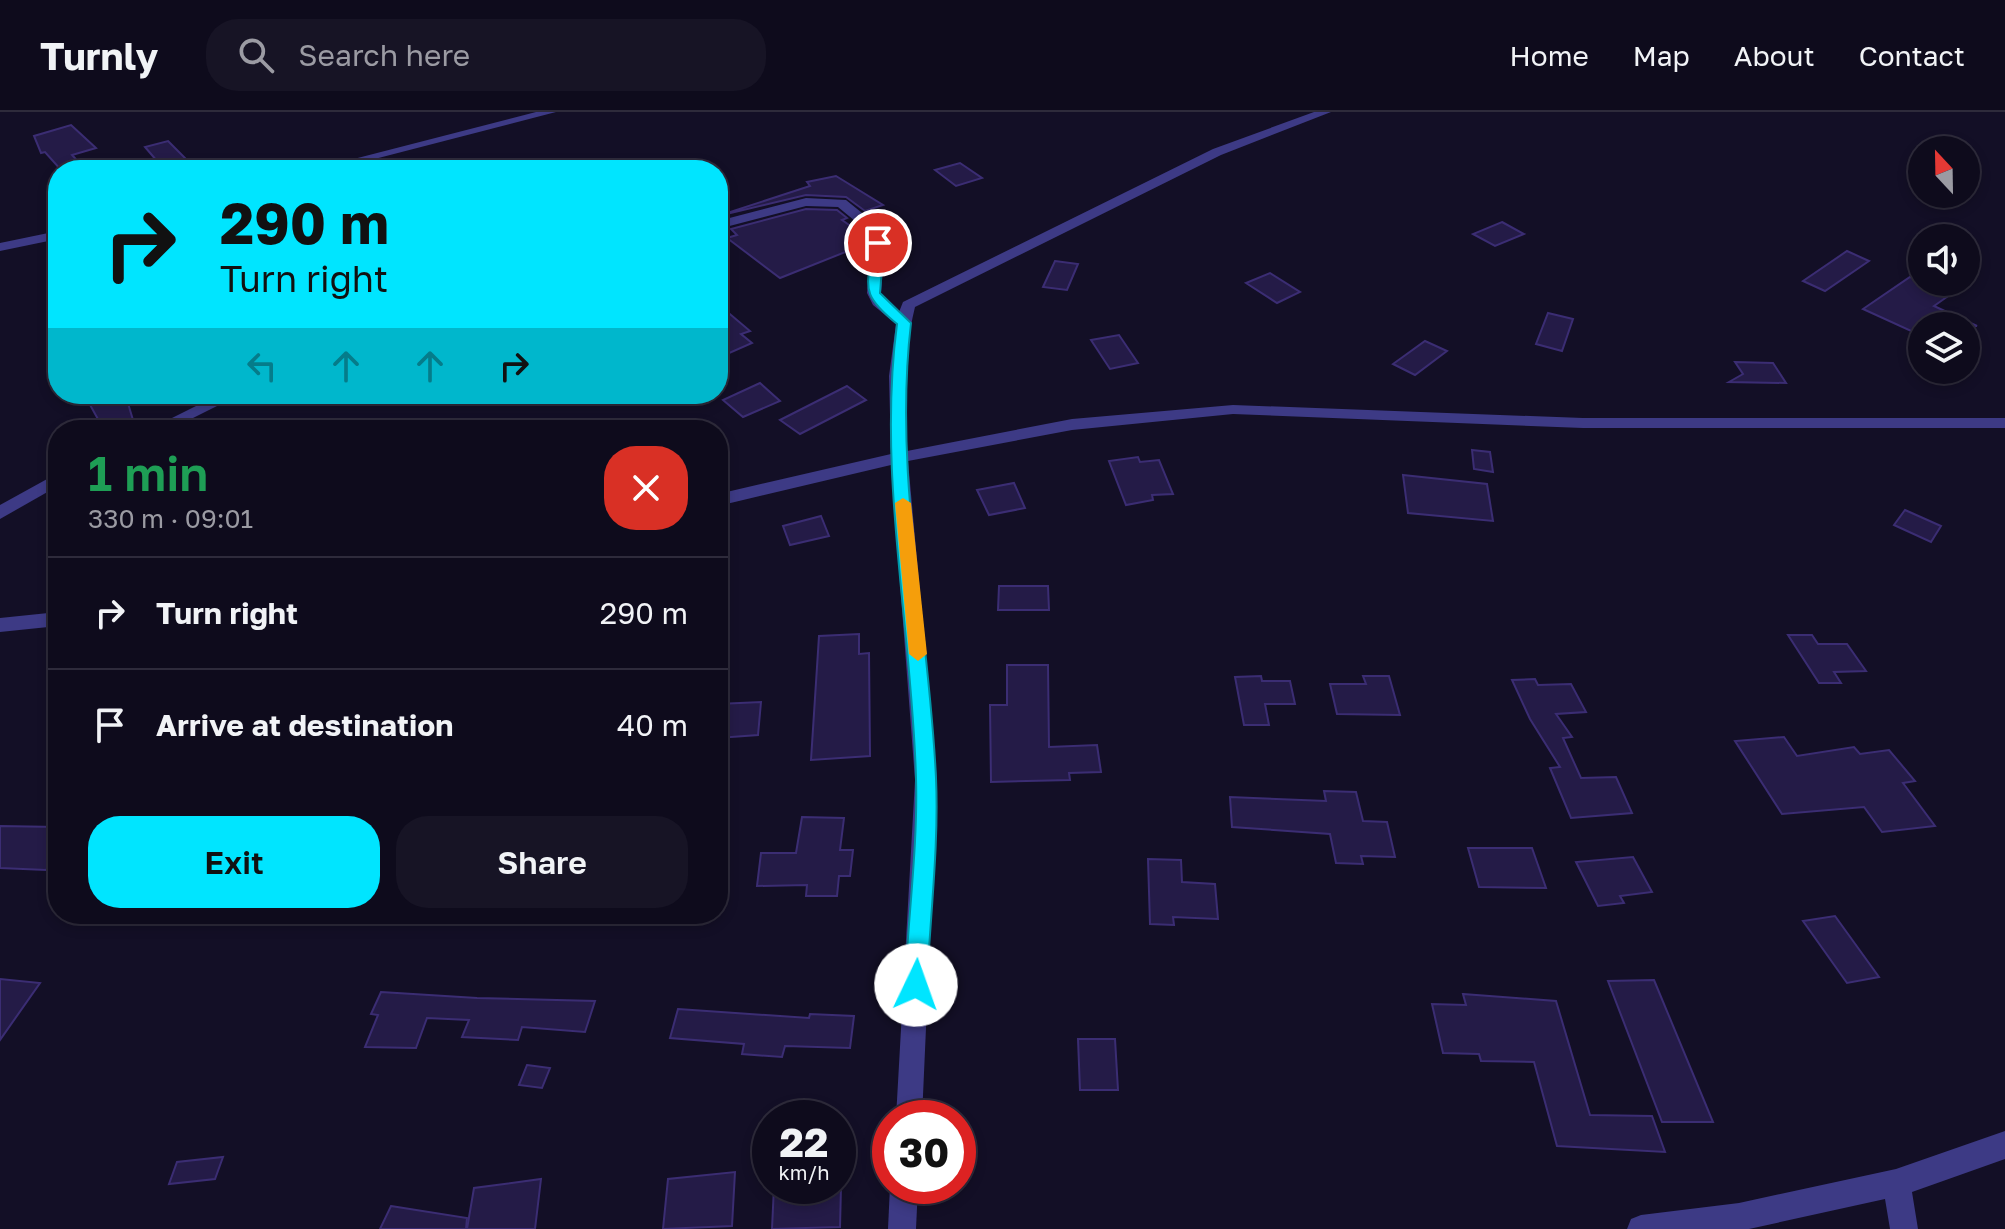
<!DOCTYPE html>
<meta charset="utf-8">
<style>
:root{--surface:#0e0b1c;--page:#171425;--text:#f1f3f6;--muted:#9b9ba3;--line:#2e2b3b;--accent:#00e5ff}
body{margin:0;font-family:"Golos Text",sans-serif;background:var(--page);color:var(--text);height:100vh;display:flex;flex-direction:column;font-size:30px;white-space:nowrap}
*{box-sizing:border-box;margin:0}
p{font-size:26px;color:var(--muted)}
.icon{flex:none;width:44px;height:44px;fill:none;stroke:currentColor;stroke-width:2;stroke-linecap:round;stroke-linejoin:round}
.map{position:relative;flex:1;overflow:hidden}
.panel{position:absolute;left:48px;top:308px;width:680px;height:504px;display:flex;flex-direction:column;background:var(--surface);border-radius:32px;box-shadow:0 4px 12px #0003,0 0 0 2px var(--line)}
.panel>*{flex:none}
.guide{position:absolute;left:48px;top:48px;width:680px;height:244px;border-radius:32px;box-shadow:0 4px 12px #0003,0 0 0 2px var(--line);background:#00e5ff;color:#111;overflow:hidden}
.needle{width:52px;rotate:338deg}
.fabs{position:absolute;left:1908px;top:24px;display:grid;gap:16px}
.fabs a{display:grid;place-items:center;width:72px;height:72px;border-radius:50%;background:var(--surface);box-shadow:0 4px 12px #0003,0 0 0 2px var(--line);font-size:40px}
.speed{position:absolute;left:752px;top:988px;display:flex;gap:16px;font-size:40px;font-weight:700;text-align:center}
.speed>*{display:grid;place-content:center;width:104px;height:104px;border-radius:50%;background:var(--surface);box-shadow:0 4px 12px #0003,0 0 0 2px var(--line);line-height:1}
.speed small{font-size:20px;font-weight:400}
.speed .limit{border:12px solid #d22;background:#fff;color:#111}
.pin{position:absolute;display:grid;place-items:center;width:68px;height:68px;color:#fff;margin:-34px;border:4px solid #fff;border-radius:50%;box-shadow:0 2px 8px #0007}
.me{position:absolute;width:88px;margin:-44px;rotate:3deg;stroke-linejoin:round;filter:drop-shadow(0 0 6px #0008)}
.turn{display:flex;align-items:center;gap:28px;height:168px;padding:0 40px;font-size:36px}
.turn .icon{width:104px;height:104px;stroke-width:2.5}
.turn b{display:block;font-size:56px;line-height:68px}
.lanes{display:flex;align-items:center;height:76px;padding:0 40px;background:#0003;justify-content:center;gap:40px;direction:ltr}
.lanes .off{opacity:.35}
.round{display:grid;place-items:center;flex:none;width:84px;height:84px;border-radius:32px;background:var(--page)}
.head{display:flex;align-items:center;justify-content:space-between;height:136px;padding:0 40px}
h1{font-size:48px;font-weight:600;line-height:60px;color:#1e9e55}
.primary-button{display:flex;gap:16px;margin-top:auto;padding:16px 40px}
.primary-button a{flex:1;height:92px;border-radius:32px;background:var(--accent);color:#111;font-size:32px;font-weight:600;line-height:92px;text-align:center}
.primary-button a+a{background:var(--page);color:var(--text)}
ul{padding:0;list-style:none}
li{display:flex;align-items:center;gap:24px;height:112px;padding:0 40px;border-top:2px solid var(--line)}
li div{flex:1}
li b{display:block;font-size:30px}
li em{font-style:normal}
header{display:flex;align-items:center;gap:48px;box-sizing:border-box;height:112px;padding:0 40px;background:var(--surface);border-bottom:2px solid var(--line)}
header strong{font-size:38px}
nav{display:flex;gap:44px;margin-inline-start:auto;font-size:28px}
.search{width:560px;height:72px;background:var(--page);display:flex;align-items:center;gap:20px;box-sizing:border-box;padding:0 28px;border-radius:32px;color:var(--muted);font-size:30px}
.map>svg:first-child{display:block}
.building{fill:#241b47;stroke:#3b2d73;stroke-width:2}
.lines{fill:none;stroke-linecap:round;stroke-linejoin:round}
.minor{fill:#3d3a85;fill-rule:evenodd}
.route{fill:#00e5ff;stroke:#0095a6;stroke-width:2}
.slow{fill:#f59e0b}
</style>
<header>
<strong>Turnly</strong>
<div class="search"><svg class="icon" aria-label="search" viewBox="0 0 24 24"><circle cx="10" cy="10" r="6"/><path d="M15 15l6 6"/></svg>Search here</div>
<nav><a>Home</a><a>Map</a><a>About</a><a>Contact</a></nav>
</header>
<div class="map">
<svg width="2005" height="1117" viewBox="0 0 2005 1117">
<rect width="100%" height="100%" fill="#130f26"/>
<g class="building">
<polygon points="71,13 96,36 72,43 86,58 61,58 45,40 41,41 34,24"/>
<polygon points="168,29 187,48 163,56 145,35"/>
<polygon points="960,51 982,66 956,74 935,58"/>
<polygon points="836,64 883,93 865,99 846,85 806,83 718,104 810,74 807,70"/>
<polygon points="806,97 837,98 847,106 842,108 865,124 868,131 780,166 727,126 737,123 731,117"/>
<polygon points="1502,110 1524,122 1495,134 1473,122"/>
<polygon points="1847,139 1869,149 1825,179 1803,169"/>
<polygon points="1055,149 1078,152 1067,178 1043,175"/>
<polygon points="1270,161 1300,180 1277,191 1246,171"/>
<polygon points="1910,165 1951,182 1934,194 1977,214 1922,214 1922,224 1863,197"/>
<polygon points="718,192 750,219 741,222 752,231 718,246"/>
<polygon points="1548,201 1573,207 1562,239 1536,232"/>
<polygon points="1119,223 1138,251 1110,257 1091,228"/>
<polygon points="1425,229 1447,239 1415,263 1393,252"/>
<polygon points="1735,250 1773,251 1786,271 1729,270 1743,262"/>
<polygon points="760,271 780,289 743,305 723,288"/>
<polygon points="847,274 866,288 800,322 780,308"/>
<polygon points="84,282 117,282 121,290 127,288 136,318 104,318"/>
<polygon points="1472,338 1490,340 1493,360 1474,357"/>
<polygon points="1138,345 1140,350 1159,348 1173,382 1152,383 1153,388 1126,393 1109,349"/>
<polygon points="1403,363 1487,372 1493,409 1408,401"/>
<polygon points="1014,371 1025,396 989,403 977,378"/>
<polygon points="1905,398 1941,414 1931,430 1894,413"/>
<polygon points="821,404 829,424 790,433 783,414"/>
<polygon points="999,474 1048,474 1049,498 998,498"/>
<polygon points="859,522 859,542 869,541 870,644 811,648 819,524"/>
<polygon points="1788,523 1812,523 1818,532 1847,532 1866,559 1834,560 1841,571 1819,571"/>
<polygon points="1007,553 1048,553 1049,635 1097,633 1101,660 1069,661 1070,668 991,670 990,593 1007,593"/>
<polygon points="1261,564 1262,569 1290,569 1295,592 1265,592 1269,613 1244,613 1235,565"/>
<polygon points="1363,564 1389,564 1400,603 1337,602 1330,572 1366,572"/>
<polygon points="1535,567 1538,573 1571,572 1586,600 1556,602 1572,625 1563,626 1581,666 1616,665 1632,701 1571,706 1550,656 1560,655 1530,607 1512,568"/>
<polygon points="761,590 758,623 718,626 718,592"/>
<polygon points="1784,625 1797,644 1854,635 1860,642 1889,638 1915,669 1903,671 1935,714 1882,720 1864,695 1782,702 1735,629"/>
<polygon points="1324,679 1356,680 1363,709 1387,710 1395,745 1361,744 1363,752 1336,751 1330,722 1232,715 1230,685 1326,689"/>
<polygon points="802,705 844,706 840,738 853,738 850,764 839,764 837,784 806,784 807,773 757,774 761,741 796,741"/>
<polygon points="0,714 58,715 58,748 53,748 46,758 0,756"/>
<polygon points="1468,736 1532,736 1546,776 1479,775"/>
<polygon points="1633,745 1652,780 1620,784 1624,791 1598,794 1576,750"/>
<polygon points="1148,747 1181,748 1182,770 1215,772 1218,807 1173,805 1174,813 1150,812"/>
<polygon points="1835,804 1879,865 1847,871 1803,809"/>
<polygon points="0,867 40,871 0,928"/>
<polygon points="1654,868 1713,1010 1662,1010 1608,869"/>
<polygon points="381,880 477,886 595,889 585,920 522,915 518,928 462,925 469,908 427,906 416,936 365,935 378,903 371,902"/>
<polygon points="1463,882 1556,889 1590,1003 1652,1004 1665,1040 1557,1034 1534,950 1481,949 1479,942 1443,941 1432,892 1466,893"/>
<polygon points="678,897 809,906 810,902 854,904 850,936 785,934 782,945 742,942 744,932 670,926"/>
<polygon points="1078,927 1115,927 1118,978 1080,978"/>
<polygon points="527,953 550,956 542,976 519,973"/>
<polygon points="223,1045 215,1067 169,1072 177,1050"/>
<polygon points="735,1060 732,1114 663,1117 668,1067"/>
<polygon points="541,1067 535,1117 467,1117 474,1076"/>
<polygon points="774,1074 841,1074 840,1115 772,1117"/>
<polygon points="391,1094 467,1106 466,1117 380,1117"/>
</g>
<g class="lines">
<g class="minor">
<polygon points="536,0 556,0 332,58 311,58"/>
<path d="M1314 0H1331L1221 43 915 195C903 243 906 290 907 339L1072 307 1233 293 1583 306H2005V316H1583L1233 302 1072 318 908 349 937 668 922 1006H896L915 668 891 353 718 394V382L891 342 889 264 896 212 873 193 867 181 871 131 866 118 838 95 806 94 718 117V109L806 86 846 88 877 113 885 131 881 181 884 188 899 200 903 190 1213 37Z"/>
<polygon points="58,119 58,127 0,139 0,131"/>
<polygon points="220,282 241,282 169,318 148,318"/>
<polygon points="58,361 58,374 0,407 0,393"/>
<polygon points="58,500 58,514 0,520 0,506"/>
<polygon points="2005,1019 2005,1047 1912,1080 1918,1117 1890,1117 1885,1087 1749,1117 1627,1117 1631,1107 1641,1103 1739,1091 1896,1057"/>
<polygon points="890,1074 918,1074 916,1117 888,1117"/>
</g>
</g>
<path class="route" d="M878 128 884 131 880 181 911 211C893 362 929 514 936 666 939 734 930 804 927 873L924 880 916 883 908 880 905 873C908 805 918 734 916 666 912 515 877 363 897 212 859 181 868 177 872 131Z"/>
<polygon class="slow" points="903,386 911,391 927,542 918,549 909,542 895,391"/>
</svg>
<div class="fabs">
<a><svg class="needle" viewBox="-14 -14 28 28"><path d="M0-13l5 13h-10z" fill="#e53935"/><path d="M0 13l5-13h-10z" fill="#9b9ba3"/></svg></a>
<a><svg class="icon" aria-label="sound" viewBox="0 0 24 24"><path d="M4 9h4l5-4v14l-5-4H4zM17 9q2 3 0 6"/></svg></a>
<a><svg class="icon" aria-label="layers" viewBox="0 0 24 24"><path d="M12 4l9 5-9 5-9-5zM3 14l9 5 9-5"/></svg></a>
</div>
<div class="speed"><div>22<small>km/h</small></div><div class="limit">30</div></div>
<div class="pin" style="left:878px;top:131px;background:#d93025"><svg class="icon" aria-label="arrive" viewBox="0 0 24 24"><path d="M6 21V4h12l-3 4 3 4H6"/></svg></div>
<svg class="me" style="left:916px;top:873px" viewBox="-20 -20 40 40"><circle r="19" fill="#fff"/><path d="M0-13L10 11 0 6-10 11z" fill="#00e5ff"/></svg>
<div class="guide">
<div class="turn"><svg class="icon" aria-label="right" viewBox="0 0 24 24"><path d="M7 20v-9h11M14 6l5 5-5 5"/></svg><div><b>290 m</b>Turn right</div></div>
<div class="lanes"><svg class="icon off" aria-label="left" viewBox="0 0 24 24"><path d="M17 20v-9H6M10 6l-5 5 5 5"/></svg><svg class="icon off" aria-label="ahead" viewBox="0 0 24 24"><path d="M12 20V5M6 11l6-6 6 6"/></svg><svg class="icon off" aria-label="ahead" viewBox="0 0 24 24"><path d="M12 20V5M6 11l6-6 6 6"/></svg><svg class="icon" aria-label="right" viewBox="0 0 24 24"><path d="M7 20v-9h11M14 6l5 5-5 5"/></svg></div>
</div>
<section class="panel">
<div class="head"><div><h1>1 min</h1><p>330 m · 09:01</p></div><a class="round" style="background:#d93025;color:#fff"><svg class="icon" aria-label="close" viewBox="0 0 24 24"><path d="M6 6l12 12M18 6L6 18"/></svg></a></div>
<ul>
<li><svg class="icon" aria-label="right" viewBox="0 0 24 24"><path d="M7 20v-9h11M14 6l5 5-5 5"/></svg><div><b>Turn right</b></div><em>290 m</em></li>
<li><svg class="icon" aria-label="arrive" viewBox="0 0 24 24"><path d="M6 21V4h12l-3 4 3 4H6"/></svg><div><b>Arrive at destination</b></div><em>40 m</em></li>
</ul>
<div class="primary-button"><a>Exit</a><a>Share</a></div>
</section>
</div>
